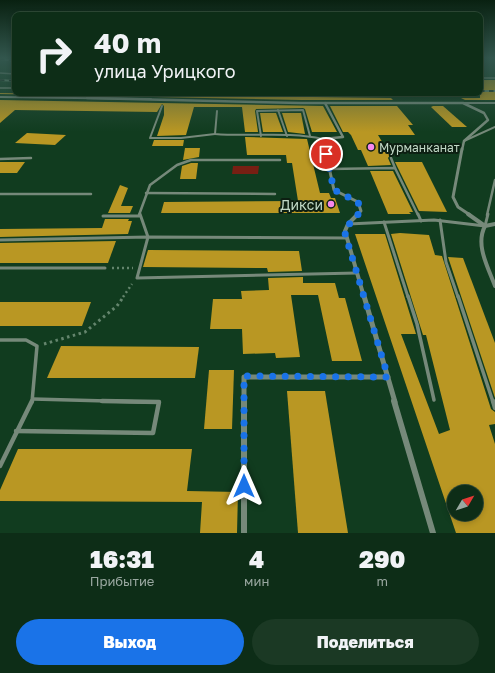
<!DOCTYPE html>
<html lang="ru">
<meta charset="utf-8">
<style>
:root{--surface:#0d2d17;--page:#1b3924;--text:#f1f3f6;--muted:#9aa8a1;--line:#2d4936;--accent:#1a73e8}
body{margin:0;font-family:"Golos Text",sans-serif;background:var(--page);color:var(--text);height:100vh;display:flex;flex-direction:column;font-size:15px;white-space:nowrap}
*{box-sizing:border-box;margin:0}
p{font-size:13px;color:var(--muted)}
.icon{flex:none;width:22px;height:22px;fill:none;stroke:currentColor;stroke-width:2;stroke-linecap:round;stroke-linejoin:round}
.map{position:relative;height:533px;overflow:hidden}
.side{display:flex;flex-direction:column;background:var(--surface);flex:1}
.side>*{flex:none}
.hud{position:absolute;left:12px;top:12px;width:471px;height:84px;border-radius:8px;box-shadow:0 2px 6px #0003,0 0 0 1px var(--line);background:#0d2d17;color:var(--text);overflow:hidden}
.needle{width:26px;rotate:51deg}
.buttons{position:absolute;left:447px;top:485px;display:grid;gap:8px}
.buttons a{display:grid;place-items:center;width:36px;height:36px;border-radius:50%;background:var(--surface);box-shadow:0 2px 6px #0003,0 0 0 1px var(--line);font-size:20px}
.pin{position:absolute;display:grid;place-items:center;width:34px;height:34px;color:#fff;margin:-17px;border:2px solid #fff;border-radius:50%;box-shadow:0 1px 4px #0007}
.me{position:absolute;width:44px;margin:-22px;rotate:0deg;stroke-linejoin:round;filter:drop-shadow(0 0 3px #0008)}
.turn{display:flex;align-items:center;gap:14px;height:84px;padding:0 16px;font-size:18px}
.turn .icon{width:52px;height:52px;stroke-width:2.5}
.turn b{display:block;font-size:28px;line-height:34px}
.eta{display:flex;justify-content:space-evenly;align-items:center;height:68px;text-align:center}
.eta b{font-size:24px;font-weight:800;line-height:28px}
.cta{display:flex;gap:8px;margin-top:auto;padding:8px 16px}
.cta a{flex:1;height:46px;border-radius:24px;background:var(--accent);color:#fff;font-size:16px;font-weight:800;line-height:46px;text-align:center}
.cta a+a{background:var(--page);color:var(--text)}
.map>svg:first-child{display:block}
.green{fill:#771f13}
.building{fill:#b99723;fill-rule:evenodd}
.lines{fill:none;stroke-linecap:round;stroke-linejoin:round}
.path-far1{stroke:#64856d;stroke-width:2.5;stroke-dasharray:2 3;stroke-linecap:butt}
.path{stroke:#64856d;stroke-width:3;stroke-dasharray:2.5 3.5;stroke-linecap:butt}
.service-far5{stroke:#76897a;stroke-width:1.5}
.service-far4{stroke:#76897a;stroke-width:2}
.service-far3{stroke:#76897a;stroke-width:2.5}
.service-far2{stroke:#76897a;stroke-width:3}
.service-far1{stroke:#76897a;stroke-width:3.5}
.service{stroke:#76897a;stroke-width:4.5}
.minor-far5{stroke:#76897a;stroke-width:2}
.minor-far4{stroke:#76897a;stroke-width:2.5}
.minor-far3{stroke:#76897a;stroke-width:3}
.minor-far2{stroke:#76897a;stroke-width:4}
.minor-far1{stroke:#76897a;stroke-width:5}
.minor{stroke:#76897a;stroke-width:6}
.rail-casing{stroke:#678871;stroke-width:2}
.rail{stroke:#0d1f12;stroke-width:1.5;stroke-dasharray:4.5;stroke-linecap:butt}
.route{stroke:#1a73e8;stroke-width:7;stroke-dasharray:0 12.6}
.poi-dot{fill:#f788ec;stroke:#0d1f12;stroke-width:1.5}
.labels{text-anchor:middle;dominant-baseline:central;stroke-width:4;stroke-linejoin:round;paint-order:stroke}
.far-poi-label{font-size:12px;fill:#c1d8c6;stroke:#0d1f12;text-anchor:start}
.poi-label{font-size:14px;fill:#c1d8c6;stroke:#0d1f12;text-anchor:end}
</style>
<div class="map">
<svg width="495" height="533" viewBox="0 0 495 533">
<rect width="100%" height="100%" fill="#113c1f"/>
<polygon class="green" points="233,166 259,166 258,174 232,174"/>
<g class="building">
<polygon points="480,80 495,80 495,100 465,100 461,98 480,98"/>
<polygon points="0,93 391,98 393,100 301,100 0,94"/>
<polygon points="0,100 323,106 337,132 312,132 305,109 303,108 256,109 255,111 258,132 245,132 242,107 194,107 186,135 157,136 164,115 164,106 162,104 157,112 15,110 0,123"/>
<polygon points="330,106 397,106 413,125 408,125 415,135 378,135 390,155 388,158 391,165 368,166 361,150 358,150 351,135 348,132 343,132"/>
<polygon points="433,106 443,106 467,127 452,127 431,107"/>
<polygon points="260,113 276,113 283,132 263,132"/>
<polygon points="282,113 301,113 305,134 288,132"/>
<polygon points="27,133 66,135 55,145 15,143"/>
<polygon points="245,137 307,139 320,193 329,193 331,198 335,198 340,213 161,213 164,202 298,201 292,163 287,163 286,155 247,155"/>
<polygon points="154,140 184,140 183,146 152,146"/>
<polygon points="185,148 200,148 199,157 183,160"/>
<polygon points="0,162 25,162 17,173 0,173"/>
<polygon points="395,162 422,162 447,212 419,211"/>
<polygon points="191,163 198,163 196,179 180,179 182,166"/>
<polygon points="370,171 393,171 413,212 409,212 411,214 388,214"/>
<polygon points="120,185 128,188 121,206 133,206 130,213 108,213"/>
<polygon points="105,219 129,219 128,221 132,221 128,234 0,237 0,229 102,228"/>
<path d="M400 233 429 235 435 255 442 256 491 409 495 412V424L489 425 495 444V533H456L355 234H385L416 334H401L439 434 450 430 426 335H423L391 234ZM454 492H476V514H454Z"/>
<polygon points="116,241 108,263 0,263 0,243"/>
<polygon points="148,250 299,251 302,271 268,272 267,268 143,267"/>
<polygon points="448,257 463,258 495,343 495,398"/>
<polygon points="303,277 303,283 335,283 339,298 345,298 362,361 332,361 318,295 291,295 300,357 276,358 275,353 243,354 242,329 210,329 213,299 242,299 241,291 269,290 268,278"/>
<polygon points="0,302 91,302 82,326 0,326"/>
<polygon points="61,346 199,347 195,378 47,378"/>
<polygon points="209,370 234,370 232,429 204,429"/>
<polygon points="287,391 325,391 348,533 298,533"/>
<polygon points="18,449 192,449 187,491 238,492 237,533 200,533 202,502 0,501 0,490"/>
</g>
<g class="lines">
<g class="path-far1">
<polyline points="112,268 133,268"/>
<polyline points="123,297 132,284"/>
</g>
<polyline class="path" points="44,344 85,332 117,306 124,296"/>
<g class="service-far5">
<polyline points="0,73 15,74"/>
<polyline points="480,78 495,78"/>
<polyline points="0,88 15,88"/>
</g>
<g class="service-far4">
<polyline points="463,103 495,103"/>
<polyline points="162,106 150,138 181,138 215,134"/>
<polyline points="278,110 287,136"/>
<path d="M217 111 215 134C250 137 288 131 323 139"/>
<polyline points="261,136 257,111 303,110 310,136"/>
<polyline points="464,141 495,127"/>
</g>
<g class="service-far3">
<polyline points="391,158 395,168"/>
<polyline points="0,159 31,158"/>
<polyline points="329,169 395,168 418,215"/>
<polyline points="146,193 275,194"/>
<polyline points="0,194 91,194"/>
<polyline points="139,215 150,185 177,165 191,160 280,160"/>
<polyline points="487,215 495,180"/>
</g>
<g class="service-far2">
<polyline points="140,214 148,237 137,278 357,273"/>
<polyline points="418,214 421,221"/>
<polyline points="103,216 139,216"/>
<polyline points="440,220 446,262 458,297"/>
<polyline points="384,222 408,297"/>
<polyline points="348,224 434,220 485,226 488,214"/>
<polyline points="0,240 148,237 347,238"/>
<polyline points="0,268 105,268"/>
</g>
<g class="service-far1">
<polyline points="408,296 417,324 434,400"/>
<polyline points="458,296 493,402"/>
<polyline points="0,340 26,340 37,346 32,402"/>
<polyline points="33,399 144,402"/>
</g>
<g class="service">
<polyline points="493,401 495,408"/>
<polyline points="16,431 153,433 159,402 102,401"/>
<polyline points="0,466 32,401"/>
</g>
<polyline class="minor-far5" points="0,97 151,99"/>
<g class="minor-far4">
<polyline points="87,98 301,103 463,103 484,113 488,120 464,141 462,150"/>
<polyline points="325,103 343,137 323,139 325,150"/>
</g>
<g class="minor-far3">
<polyline points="325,149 334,190 358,202 361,211 357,215"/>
<polyline points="462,149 453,197 458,207 470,215"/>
</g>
<g class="minor-far2">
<polyline points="358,214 348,224 345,231 364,297"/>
<polyline points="468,214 485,226"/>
<path d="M495 224 485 226C475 245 488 267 495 286"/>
</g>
<g class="minor-far1">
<polyline points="364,296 395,402"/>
<polyline points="244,402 244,377 388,377"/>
</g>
<g class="minor">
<polyline points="244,401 244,533"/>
<polyline points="394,401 433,533"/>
</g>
<g class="rail-casing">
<g id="rail">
<polyline points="0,59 15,61"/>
<polyline points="0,80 15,81"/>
<polyline points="480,91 495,91"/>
<polyline points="207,93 238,93"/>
</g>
</g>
<use href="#rail" class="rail"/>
</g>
<linearGradient id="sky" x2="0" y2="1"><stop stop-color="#092111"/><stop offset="0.44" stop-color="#32564d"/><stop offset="1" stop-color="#32564d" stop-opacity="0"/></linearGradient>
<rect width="495" height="132" fill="url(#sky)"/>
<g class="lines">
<polyline class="route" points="244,486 244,376 388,377 344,230 361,211 358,202 334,190 326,154"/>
</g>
<g class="poi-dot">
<circle cx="371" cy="147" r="4"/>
<circle cx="331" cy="204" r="4"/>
</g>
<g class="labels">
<g class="far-poi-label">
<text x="379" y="147">Мурманканат</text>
</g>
<g class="poi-label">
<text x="323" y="204">Дикси</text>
</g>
</g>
</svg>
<div class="buttons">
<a><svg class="needle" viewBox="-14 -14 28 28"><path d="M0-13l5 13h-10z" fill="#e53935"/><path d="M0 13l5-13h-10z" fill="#9aa8a1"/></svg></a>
</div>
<div class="pin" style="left:326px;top:154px;background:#d93025"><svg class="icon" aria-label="arrive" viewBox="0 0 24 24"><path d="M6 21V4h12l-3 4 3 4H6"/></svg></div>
<svg class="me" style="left:244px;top:486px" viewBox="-20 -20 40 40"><path d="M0-17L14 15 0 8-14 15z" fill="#1a73e8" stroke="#fff" stroke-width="4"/></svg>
<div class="hud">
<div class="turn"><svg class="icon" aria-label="right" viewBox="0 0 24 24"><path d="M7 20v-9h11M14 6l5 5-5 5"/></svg><div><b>40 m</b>улица Урицкого</div></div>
</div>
</div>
<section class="side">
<div class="eta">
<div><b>16:31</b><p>Прибытие</p></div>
<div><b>4</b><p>мин</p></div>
<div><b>290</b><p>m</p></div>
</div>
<div class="cta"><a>Выход</a><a>Поделиться</a></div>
</section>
